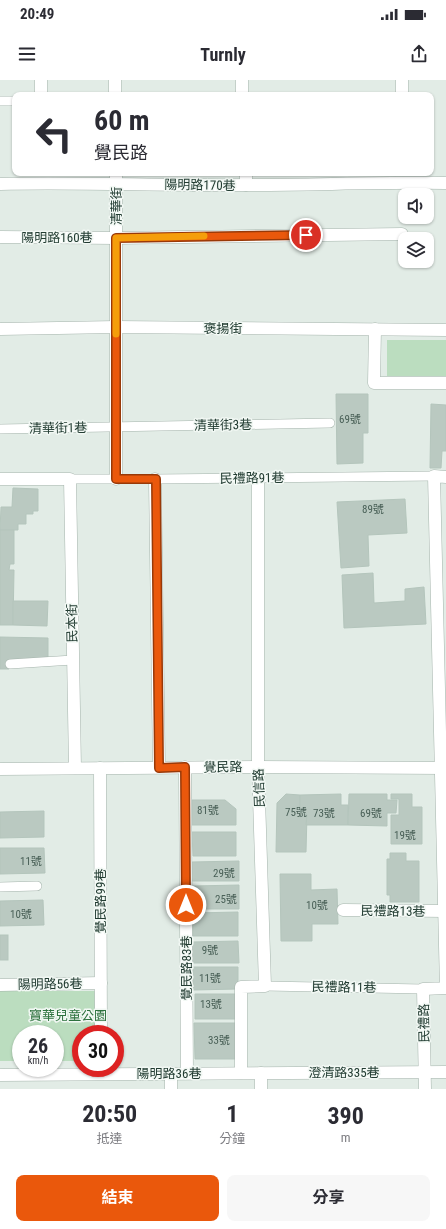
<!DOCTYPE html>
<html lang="zh-TW">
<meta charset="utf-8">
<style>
:root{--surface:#fff;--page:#f7f7f7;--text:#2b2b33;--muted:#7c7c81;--accent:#ea580c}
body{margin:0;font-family:"Roboto Condensed","Noto Sans TC",sans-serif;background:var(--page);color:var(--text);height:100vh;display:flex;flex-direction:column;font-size:15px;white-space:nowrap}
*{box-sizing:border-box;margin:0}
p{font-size:13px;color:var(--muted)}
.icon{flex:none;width:22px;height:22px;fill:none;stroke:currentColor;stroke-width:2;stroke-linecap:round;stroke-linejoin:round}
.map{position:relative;height:1009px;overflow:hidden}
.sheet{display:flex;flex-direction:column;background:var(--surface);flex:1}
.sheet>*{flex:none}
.guide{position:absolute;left:12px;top:12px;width:422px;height:84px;border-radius:8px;box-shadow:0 1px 3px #0004;background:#fff;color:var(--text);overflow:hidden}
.buttons{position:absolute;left:398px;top:108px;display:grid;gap:8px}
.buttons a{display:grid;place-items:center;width:36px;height:36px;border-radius:8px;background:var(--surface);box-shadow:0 1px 3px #0004;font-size:20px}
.speed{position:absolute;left:12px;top:945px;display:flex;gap:8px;font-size:20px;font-weight:700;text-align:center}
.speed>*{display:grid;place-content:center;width:52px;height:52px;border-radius:50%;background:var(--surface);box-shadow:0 1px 3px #0004;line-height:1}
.speed small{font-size:10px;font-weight:400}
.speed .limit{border:6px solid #d22;background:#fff;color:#111}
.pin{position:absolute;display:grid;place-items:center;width:34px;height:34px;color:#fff;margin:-17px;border:2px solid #fff;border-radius:50%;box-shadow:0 1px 4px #0007}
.me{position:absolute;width:44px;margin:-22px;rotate:0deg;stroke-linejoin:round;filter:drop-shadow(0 0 3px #0008)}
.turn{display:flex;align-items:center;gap:14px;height:84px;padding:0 16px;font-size:18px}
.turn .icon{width:52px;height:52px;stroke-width:2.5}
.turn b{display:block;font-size:28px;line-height:34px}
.eta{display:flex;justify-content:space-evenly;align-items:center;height:68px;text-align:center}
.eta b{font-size:24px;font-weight:700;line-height:28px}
.button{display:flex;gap:8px;margin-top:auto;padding:8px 16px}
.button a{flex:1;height:46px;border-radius:8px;background:var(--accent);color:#fff;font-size:16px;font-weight:700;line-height:46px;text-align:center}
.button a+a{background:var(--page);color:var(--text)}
.status{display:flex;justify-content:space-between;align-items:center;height:28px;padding:0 20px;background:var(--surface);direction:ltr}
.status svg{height:11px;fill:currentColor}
header{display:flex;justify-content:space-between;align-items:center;height:52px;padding:0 16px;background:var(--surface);font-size:18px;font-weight:700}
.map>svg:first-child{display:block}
.green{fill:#bbddbf}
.building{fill:#bac9c1;stroke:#b4c5bc}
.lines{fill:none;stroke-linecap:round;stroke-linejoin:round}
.service-casing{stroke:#a5b4ac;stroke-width:10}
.minor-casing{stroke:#a5b4ac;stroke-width:13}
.tertiary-casing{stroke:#a5b4ac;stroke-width:13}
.service{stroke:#fff;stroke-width:9}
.minor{stroke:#fff;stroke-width:12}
.tertiary{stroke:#fff;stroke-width:12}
.route-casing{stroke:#983908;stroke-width:10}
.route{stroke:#ea580c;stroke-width:7}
.slow{stroke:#f59e0b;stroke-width:7}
.labels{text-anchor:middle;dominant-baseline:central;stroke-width:3;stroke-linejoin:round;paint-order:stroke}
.number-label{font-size:11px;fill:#485f56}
.street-label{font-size:13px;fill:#223c32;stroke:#f2f8f4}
.park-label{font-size:13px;fill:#2d723e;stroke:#f2f8f4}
</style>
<div class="status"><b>20:49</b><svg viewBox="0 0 49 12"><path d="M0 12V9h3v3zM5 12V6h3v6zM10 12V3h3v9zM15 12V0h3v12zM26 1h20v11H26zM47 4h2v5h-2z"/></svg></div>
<header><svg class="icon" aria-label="menu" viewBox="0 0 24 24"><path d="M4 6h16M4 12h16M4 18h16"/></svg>Turnly<svg class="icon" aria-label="share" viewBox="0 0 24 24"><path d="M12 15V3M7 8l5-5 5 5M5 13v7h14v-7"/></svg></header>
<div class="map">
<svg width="446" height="1009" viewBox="0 0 446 1009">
<rect width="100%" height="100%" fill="#e2ece6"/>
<g class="green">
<rect x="387" y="260" width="59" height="36"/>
<polygon points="0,911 96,911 97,954 81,954 81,981 55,981 55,954 21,954 21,981 0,981"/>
</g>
<g class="building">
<polygon points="336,314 368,314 368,353 363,353 363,383 337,384"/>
<polygon points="431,324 446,325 446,371 442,371 441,388 430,388"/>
<polygon points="13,408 38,409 38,431 33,431 33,434 26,434 26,444 18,444 18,450 0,450 1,427 12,427"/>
<polygon points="405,419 407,453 368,455 369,486 341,488 337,422"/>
<polygon points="0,450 14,450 14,484 10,484 9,490 14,490 13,545 0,545"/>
<polygon points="373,493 374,523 405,521 405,509 424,507 426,544 344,548 342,495"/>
<polygon points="13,521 48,521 47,546 13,545"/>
<polygon points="0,557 48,558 48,581 9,580 9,589 0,589"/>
<polygon points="286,714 300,715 300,733 307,734 306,772 276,772 277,723"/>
<polygon points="341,714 341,725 348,725 348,745 306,745 307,734 300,733 300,715"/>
<polygon points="349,714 387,714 387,720 397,720 396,733 387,733 387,746 348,745"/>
<polygon points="391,714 412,714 412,727 422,727 422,764 391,764 391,735 399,735 399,719 391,719"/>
<polygon points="192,720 225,720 236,729 236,745 192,745"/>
<polygon points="44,731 44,757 0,758 0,732"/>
<polygon points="192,752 236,752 236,776 193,776"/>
<polygon points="0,768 44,768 45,793 0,794"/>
<polygon points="390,773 406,773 406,781 419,781 419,822 390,822 390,815 387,815 387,779 390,779"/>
<polygon points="239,781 239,801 192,801 192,782"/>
<polygon points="280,794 311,794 311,810 337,809 338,844 312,844 312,861 281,861"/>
<polygon points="239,805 239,829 192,829 193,806"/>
<polygon points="43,820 44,845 0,846 0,821"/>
<polygon points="238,832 238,856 193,856 193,833"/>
<rect x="0" y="855" width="8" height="25"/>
<polygon points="238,861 239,883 192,883 192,862"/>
<polygon points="193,887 238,887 238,909 193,910"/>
<polygon points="195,914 240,914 239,939 195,939"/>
<polygon points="194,943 242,943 242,979 195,979"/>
</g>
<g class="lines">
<g class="service-casing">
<g id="service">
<polyline points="0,21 15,21"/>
<polyline points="0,349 330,343"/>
<polyline points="70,399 155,399 434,396"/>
<polyline points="10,584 73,580"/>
<polyline points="0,807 37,806"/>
<polyline points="265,906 423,909"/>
</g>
</g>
<g class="minor-casing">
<g id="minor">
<polyline points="115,0 115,15"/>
<polyline points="242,0 242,15"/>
<polyline points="41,15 41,0"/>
<polyline points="402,15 402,0"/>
<polyline points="116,93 116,399"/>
<polyline points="246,93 246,105"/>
<path d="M0 104C82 102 164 106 246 105 313 105 379 102 446 103"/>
<polyline points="0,157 116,158 402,154"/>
<polyline points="0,249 116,247 446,250"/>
<polyline points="375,249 374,303 446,303"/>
<polyline points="0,399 70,399 75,688"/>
<polyline points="155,399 159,687"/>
<polyline points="185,687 187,993"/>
<polyline points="100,688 101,954"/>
<polyline points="343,830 446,831"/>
<polyline points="0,905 101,903"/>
<polyline points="171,993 171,1009"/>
<polyline points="241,993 241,907 265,906 258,687 258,398"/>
<polyline points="261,993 261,1009"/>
<polyline points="0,995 446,992"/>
<polyline points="425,1009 423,909 446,908 434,396 446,397"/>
</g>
</g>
<g class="tertiary-casing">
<polyline id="tertiary" points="0,689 258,687 446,688"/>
</g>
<use href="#service" class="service"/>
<use href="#minor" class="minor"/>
<use href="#tertiary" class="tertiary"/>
</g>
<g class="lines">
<g class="route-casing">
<polyline id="route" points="186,825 185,687 159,688 156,399 116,399 116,158 306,155"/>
</g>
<use href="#route" class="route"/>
<polyline class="slow" points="116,254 116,158 204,156"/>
</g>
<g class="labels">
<g class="number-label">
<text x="350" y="339">69號</text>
<text x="373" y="429">89號</text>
<text x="208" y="730">81號</text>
<text x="296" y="732">75號</text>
<text x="324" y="733">73號</text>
<text x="371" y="733">69號</text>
<text x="405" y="755">19號</text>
<text x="31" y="781">11號</text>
<text x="224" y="793">29號</text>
<text x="226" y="819">25號</text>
<text x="317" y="825">10號</text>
<text x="21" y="834">10號</text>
<text x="210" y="870">9號</text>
<text x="210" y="898">11號</text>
<text x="211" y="924">13號</text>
<text x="219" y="960">33號</text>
</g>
<g class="street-label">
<text transform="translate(200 105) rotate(1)">陽明路170巷</text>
<text transform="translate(116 126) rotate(-90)">清華街</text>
<text x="57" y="157">陽明路160巷</text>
<text x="223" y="248">褒揚街</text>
<text transform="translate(223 345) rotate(-1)">清華街3巷</text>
<text transform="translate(58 348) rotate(-1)">清華街1巷</text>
<text transform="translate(252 398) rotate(-1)">民禮路91巷</text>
<text transform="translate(72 543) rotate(-91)">民本街</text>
<text transform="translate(223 687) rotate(-1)">覺民路</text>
<text transform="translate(259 708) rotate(-92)">民信路</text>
<text transform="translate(100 821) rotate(-90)">覺民路99巷</text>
<text transform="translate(393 831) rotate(1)">民禮路13巷</text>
<text transform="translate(186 888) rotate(-90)">覺民路83巷</text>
<text transform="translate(50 904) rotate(-1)">陽明路56巷</text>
<text transform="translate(344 907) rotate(1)">民禮路11巷</text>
<text transform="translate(424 943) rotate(-91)">民禮路</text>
<text x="344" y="992">澄清路335巷</text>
<text x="169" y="993">陽明路36巷</text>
</g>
<g class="park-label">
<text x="68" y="935">寶華兒童公園</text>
</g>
</g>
</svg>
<div class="buttons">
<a><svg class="icon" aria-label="sound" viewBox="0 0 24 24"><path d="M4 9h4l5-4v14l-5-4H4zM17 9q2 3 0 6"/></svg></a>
<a><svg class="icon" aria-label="layers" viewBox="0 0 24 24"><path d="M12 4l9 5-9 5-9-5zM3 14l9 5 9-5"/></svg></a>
</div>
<div class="speed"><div>26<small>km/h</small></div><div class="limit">30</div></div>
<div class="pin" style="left:306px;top:155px;background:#d93025"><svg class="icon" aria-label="arrive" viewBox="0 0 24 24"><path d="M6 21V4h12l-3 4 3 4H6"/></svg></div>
<svg class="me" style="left:186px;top:825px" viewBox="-20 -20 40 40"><circle r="17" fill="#ea580c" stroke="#fff" stroke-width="3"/><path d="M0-11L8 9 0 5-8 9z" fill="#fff"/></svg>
<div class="guide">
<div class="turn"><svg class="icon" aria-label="left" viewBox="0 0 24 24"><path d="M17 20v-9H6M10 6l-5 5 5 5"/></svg><div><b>60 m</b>覺民路</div></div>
</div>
</div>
<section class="sheet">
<div class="eta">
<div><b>20:50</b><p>抵達</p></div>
<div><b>1</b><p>分鐘</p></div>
<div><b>390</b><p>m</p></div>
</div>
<div class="button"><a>結束</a><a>分享</a></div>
</section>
